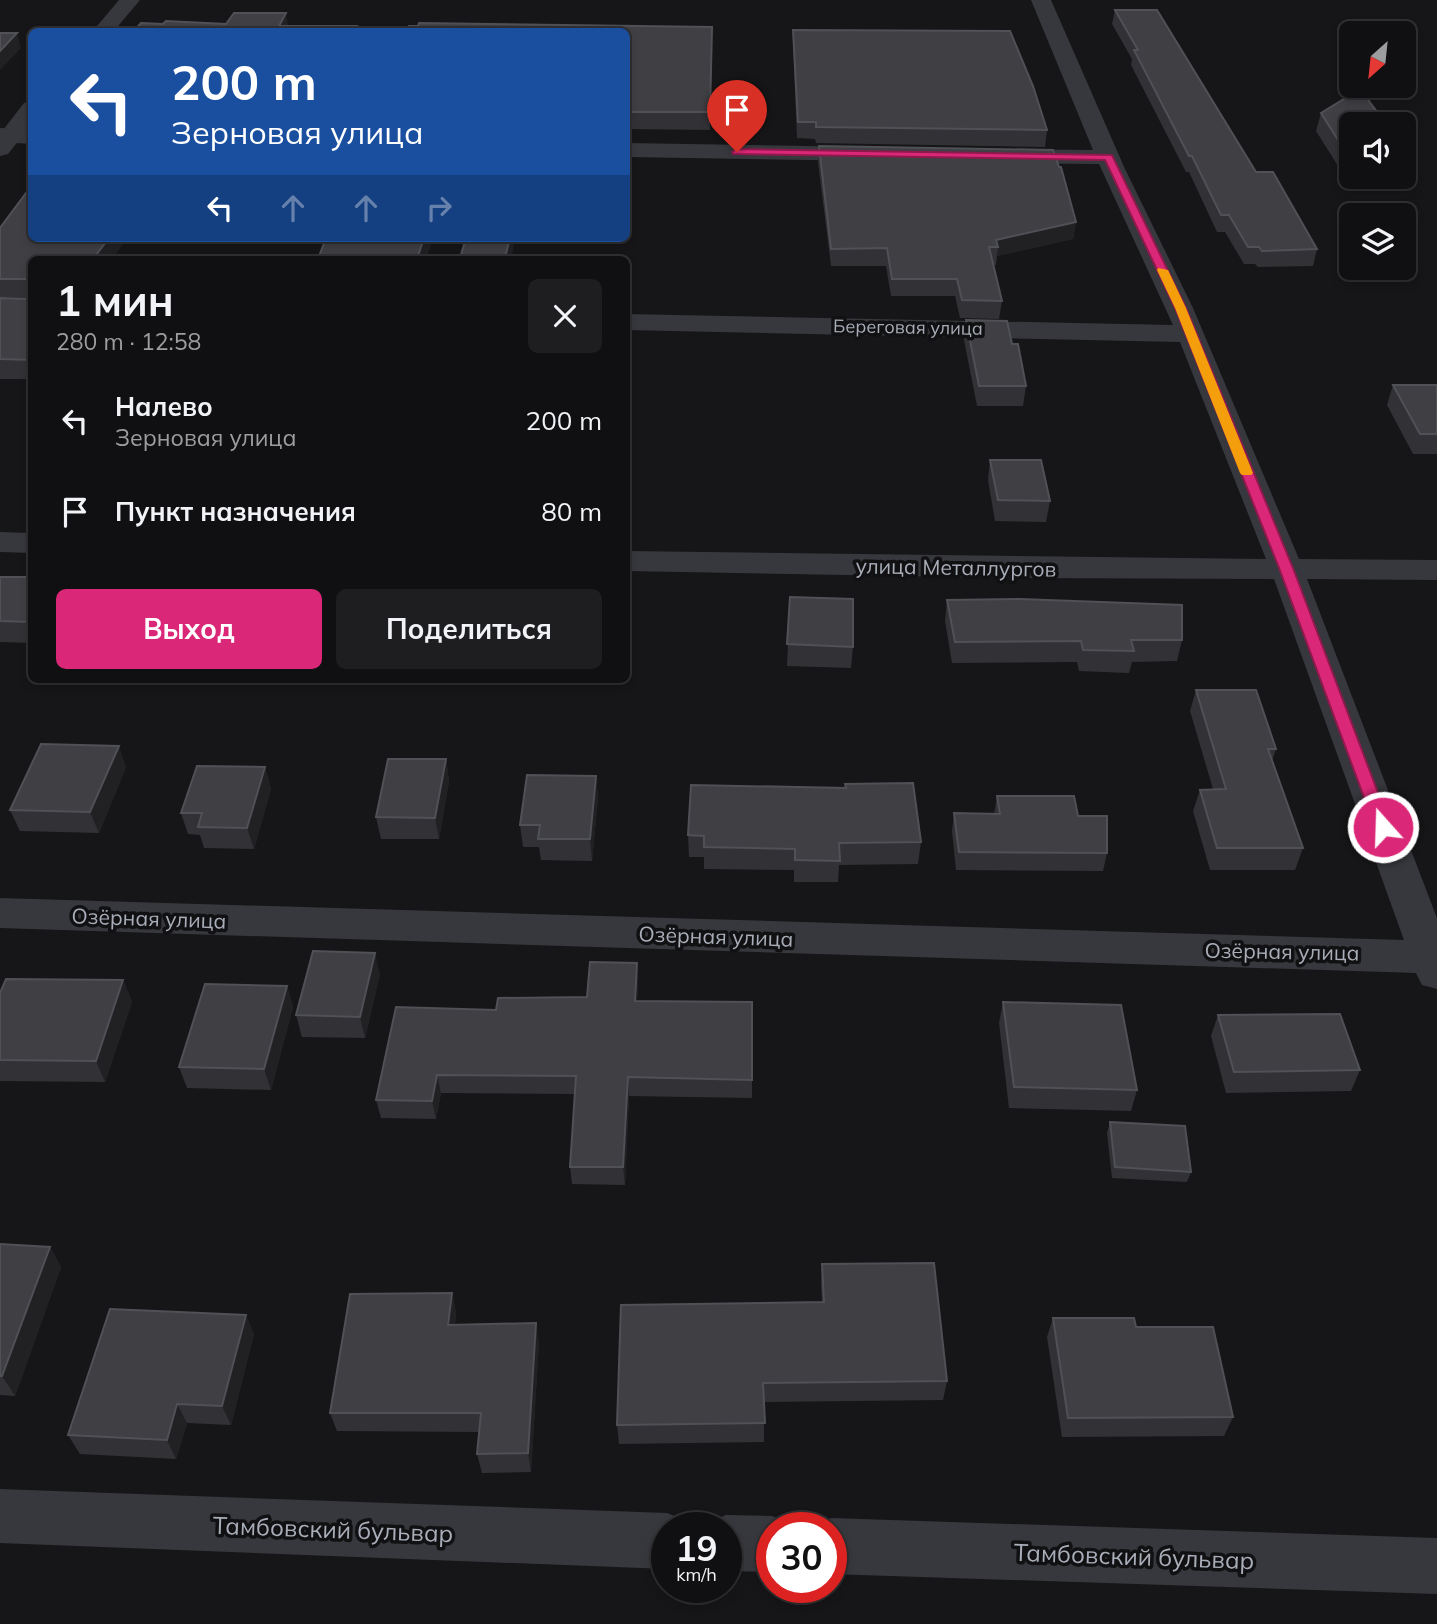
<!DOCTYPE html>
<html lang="ru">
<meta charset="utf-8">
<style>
:root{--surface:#101012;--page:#1e1e20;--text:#f1f3f6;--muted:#9c9d9f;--line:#303032;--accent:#db2777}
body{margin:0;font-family:Mulish,sans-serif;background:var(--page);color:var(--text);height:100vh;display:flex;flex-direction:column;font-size:26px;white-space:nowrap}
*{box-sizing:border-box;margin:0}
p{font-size:23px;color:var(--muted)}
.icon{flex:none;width:38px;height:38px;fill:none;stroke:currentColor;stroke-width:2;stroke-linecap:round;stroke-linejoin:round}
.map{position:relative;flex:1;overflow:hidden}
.side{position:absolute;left:28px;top:256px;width:602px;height:427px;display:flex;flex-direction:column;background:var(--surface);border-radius:10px;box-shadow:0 4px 10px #0003,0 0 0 2px var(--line)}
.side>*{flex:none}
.banner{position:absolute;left:28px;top:28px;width:602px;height:214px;border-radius:10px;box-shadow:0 4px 10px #0003,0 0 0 2px var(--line);background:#1a4fa0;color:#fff;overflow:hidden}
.needle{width:46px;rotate:207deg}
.fabs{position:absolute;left:1339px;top:21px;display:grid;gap:14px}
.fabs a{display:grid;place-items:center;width:77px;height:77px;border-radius:10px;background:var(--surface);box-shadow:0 4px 10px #0003,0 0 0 2px var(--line);font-size:35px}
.speed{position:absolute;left:651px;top:1512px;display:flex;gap:14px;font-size:35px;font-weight:700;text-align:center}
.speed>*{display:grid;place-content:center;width:91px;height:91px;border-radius:50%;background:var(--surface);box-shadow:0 4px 10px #0003,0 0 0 2px var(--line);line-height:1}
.speed small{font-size:18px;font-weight:400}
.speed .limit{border:10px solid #d22;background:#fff;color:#111}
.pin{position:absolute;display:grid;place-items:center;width:60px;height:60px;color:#fff;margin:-72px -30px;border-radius:50% 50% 50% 0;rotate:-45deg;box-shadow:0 0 7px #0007}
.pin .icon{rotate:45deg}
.me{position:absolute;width:77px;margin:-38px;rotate:340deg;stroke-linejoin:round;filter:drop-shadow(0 0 5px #0008)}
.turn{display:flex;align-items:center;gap:24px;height:147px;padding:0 28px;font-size:32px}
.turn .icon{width:91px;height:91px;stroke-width:2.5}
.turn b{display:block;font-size:49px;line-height:60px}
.lanes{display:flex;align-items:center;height:66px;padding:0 28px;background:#0003;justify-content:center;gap:35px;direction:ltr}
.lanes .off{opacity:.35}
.round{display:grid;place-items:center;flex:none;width:74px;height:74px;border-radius:10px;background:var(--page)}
.overview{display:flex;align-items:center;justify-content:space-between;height:119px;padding:0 28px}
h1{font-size:42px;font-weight:700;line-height:52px}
.action{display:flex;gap:14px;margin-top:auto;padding:14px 28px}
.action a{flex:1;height:80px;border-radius:10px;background:var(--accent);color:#fff;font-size:28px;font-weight:700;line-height:80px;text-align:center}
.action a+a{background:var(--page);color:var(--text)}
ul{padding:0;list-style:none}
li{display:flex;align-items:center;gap:21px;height:91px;padding:0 28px}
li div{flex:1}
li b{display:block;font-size:26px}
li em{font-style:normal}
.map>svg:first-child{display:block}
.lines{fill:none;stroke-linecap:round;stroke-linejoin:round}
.minor{fill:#37383d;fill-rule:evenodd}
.tertiary{fill:#37383d;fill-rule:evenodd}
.wall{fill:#323236}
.shaded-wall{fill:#212124}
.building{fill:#3f3f44;stroke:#4f5156;stroke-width:2}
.route{fill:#db2777;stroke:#8e194d;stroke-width:2}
.slow{fill:#f59e0b}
.labels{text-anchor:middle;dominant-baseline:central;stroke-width:7;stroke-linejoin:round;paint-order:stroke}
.far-street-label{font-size:18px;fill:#a8adb8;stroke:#111113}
.street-label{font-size:21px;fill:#a8adb8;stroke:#111113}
.near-street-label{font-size:24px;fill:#a8adb8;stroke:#111113}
</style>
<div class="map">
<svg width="1437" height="1624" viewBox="0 0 1437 1624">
<rect width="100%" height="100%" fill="#161618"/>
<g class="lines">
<g class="minor">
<polygon points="1031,0 1051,0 1125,169 1193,308 1299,559 1437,560 1437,580 1307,579 1437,918 1437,989 1422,985 1416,973 0,928 0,898 1404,940 1274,579 1011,578 626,571 626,551 1266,559 1180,342 626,330 626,314 1173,325 1099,164 1003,163 995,161 991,156 995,151 1003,149 1093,150"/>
<polygon points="0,128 32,130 32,144 0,142"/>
<polygon points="626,143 869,147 877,149 881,154 877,159 869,161 626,157"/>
<polygon points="0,532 32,533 32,553 0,552"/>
<polygon points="0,1489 667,1513 687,1521 689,1528 667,1528 667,1569 0,1543"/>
<polygon points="726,1515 772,1516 792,1524 793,1528 772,1528 772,1572 726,1571 726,1528 705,1528 706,1523"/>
<polygon points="831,1518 1437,1538 1437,1594 831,1574 831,1528 811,1528"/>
</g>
<g class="tertiary">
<polygon points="119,0 140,0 113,32 92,32"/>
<polygon points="32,101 32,124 8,154 0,156 0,134 24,103"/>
</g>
</g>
<g class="wall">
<polygon points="1115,10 1256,172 1317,249 1313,266 1258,267 1255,264 1244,264 1225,232 1217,232 1189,172 1186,172 1131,65 1132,59 1112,24"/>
<polygon points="793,30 1047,130 1045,147 816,143 815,139 797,138 793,45"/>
<polygon points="626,32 712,44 710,130 626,129"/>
<polygon points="1321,113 1351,124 1351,169 1340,169 1316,131"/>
<polygon points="819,146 1076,222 1073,239 997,256 996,265 993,265 1002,301 999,319 960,318 955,296 891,296 886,266 831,266 818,162"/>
<polygon points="0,228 32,238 127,238 112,259 32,259 32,379 0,379 0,298 28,299 28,298 0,297"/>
<polygon points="966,320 1012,344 1026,386 1023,406 977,406 964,340"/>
<polygon points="1393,385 1437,385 1437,454 1413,454 1387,405"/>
<polygon points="990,460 1050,501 1046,522 995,521 988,480"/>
<polygon points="32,577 32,643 0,642 0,578"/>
<polygon points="790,597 853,647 851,668 787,666"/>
<polygon points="947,600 1182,640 1177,661 1132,662 1129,673 1079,671 1077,662 952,663 945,621"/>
<polygon points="502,679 553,679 553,681 503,681"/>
<polygon points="1196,690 1276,749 1272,761 1303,848 1295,870 1210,870 1193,811 1200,790 1213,789 1190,711"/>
<polygon points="446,759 449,781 439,839 381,839 376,817"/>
<polygon points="126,767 99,833 20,831 10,810"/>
<polygon points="265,767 271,789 254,849 204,848 200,835 188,834 181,813"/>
<polygon points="596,776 598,798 592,861 541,860 539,847 523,847 520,825"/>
<polygon points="845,784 921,842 918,864 839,865 838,882 794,882 794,870 704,869 704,857 689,857 688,835 845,788"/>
<polygon points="997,796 1078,816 1107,853 1103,871 956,870 952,831 954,813 994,814"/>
<polygon points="637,963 638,982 637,1001 752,1002 752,1098 629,1096 625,1185 572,1184 570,1167 575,1094 441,1093 436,1119 381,1118 376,1100 496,1010 587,997"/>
<polygon points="380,974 365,1038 302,1037 296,1015"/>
<polygon points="123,980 132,1002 105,1082 0,1081 0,993"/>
<polygon points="287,986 293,1007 271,1090 187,1088 179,1067"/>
<polygon points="1003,1002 1137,1090 1131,1111 1009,1108 999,1023"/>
<polygon points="1218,1015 1360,1070 1351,1091 1226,1093 1211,1036"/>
<polygon points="1110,1122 1191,1172 1187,1182 1112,1178 1107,1133"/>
<polygon points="0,1244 50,1247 61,1267 15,1396 0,1395"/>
<polygon points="822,1264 947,1381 943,1400 764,1402 764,1442 619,1444 617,1425 822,1302 821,1284"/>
<polygon points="452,1293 456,1313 455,1324 539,1342 531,1472 482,1473 477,1454 479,1432 337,1431 330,1413"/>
<polygon points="1053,1318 1136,1327 1233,1417 1224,1436 1062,1437 1047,1337"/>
<polygon points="254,1334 231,1425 187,1423 176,1459 80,1454 68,1435"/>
</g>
<g class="shaded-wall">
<polygon points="286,13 289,29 279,26"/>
<polygon points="17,33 21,48 0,70 0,51"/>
<polygon points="1076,222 1073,239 997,256 998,247 996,240"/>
<polygon points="109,238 127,238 112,259 93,259"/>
<polygon points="424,238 430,238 431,245 426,259 417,259"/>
<polygon points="510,238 516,238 511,259 505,259"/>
<polygon points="119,746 126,767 99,833 90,812"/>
<polygon points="446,759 449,781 439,839 435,818"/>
<polygon points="265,767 271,789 254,849 247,828"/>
<polygon points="596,776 598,798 592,861 590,839"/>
<polygon points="375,953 380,974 365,1038 360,1017"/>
<polygon points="637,963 638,982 636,1019 635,1001"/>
<polygon points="123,980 132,1002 105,1082 96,1061"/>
<polygon points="287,986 293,1007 271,1090 264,1069"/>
<polygon points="437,1075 441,1093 436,1119 432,1101"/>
<polygon points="628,1077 629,1096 625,1185 623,1167"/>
<polygon points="50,1247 61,1267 15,1396 2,1376"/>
<polygon points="452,1293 456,1313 453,1344 448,1325"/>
<polygon points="246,1315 254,1334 231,1425 222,1406"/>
<polygon points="536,1323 539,1342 531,1472 528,1453"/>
<polygon points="177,1404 187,1423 176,1459 167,1440"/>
</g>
<g class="building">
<polygon points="1115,10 1157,10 1256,172 1273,172 1317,249 1262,251 1259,247 1248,247 1229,215 1221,215 1192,156 1189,156 1134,50 1138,50"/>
<polygon points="234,13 286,13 279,26 357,26 354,32 133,32 141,23 163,24 166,21 226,24"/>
<polygon points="419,23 712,27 710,112 626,112 626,32 407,32 409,26 418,26"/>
<polygon points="793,30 1010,31 1033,86 1047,130 816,127 816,122 798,122"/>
<polygon points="0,33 17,33 0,51"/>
<polygon points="1360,89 1386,124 1351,124 1351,151 1345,151 1321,113"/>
<polygon points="819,146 1053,150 1059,167 1061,167 1076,222 996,240 998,247 989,247 1002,301 962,300 957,279 892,279 887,248 831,249"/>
<polygon points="32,185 32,238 109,238 93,259 32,259 32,360 0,359 0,298 28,299 28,279 0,279 0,228"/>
<polygon points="326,238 424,238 417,259 318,259"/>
<polygon points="466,238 510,238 505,258 460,258"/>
<polygon points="966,320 1007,321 1012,344 1018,344 1026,386 979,386"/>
<polygon points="1393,385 1437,385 1437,434 1420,434"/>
<polygon points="990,460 1041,460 1050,501 998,500"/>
<polygon points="0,577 32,577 32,622 0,621"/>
<polygon points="790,597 853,599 853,647 787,644"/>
<polygon points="1020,599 1182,605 1182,640 1131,640 1134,651 1083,650 1081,641 955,642 947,600"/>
<polygon points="1196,690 1256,690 1276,749 1268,749 1303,848 1217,848 1200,790 1226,789"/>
<polygon points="41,744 119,746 90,812 10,810"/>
<polygon points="388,759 446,759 435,818 376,817"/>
<polygon points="197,766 265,767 247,828 198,827 202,813 181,813"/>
<polygon points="527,775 596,776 590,839 538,839 540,825 520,825"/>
<polygon points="913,783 921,842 839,843 840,861 795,860 795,849 704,847 704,836 688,835 691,785 846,788 845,784"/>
<polygon points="997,796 1074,796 1078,816 1107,816 1107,853 959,852 954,813 1000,814"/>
<polygon points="313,951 375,953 360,1017 296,1015"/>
<polygon points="590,962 637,963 635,1001 752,1002 752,1080 628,1077 623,1167 570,1167 576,1076 437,1075 432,1101 376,1100 396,1007 496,1010 498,998 587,997"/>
<polygon points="6,979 123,980 96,1061 0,1060 0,993"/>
<polygon points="205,984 287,986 264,1069 179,1067"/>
<polygon points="1003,1002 1121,1005 1137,1090 1014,1087"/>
<polygon points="1340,1014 1360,1070 1234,1072 1218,1015"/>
<polygon points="1110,1122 1185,1126 1191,1172 1115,1167"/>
<polygon points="0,1244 50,1247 2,1376 0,1376"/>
<polygon points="934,1263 947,1381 763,1383 765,1423 617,1425 621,1305 824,1302 822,1264"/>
<polygon points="452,1293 448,1325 536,1323 528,1453 477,1454 481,1413 330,1413 350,1294"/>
<polygon points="110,1309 246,1315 222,1406 177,1404 167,1440 68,1435"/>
<polygon points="1053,1318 1134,1318 1136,1327 1213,1327 1233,1417 1068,1418"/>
</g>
<polygon class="route" points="737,149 1112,155 1186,308 1293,568 1391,827 1389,831 1377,831 1375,827 1279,568 1175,308 1105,160 733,154 732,152"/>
<polygon class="slow" points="1158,268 1168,270 1186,308 1253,473 1251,475 1242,475 1240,473 1175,308 1157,270"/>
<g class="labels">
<g class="far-street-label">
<text transform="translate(908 327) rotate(1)">Береговая улица</text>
</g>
<g class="street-label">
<text transform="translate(956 567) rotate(1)">улица Металлургов</text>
<text transform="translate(149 918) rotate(2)">Озёрная улица</text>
<text transform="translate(716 936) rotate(2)">Озёрная улица</text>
<text transform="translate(1282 951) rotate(1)">Озёрная улица</text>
</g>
<g class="near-street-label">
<text transform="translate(333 1529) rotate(2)">Тамбовский бульвар</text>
<text transform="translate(1134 1556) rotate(2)">Тамбовский бульвар</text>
</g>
</g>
</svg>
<div class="fabs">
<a><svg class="needle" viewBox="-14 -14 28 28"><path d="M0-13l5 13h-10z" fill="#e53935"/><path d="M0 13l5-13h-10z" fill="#9c9d9f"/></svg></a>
<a><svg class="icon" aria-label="sound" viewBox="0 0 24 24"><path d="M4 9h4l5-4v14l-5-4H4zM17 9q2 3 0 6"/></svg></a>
<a><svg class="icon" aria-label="layers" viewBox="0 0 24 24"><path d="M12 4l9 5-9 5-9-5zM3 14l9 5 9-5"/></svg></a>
</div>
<div class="speed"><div>19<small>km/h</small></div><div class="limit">30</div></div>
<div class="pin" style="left:737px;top:152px;background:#d93025"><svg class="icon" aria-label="arrive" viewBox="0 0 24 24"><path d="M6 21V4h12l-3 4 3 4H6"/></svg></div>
<svg class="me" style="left:1383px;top:827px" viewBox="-20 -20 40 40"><circle r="17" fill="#db2777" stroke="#fff" stroke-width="3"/><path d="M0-11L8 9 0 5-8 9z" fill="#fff"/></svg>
<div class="banner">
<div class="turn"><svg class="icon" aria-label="left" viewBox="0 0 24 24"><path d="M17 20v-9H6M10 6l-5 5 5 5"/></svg><div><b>200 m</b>Зерновая улица</div></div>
<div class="lanes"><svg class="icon" aria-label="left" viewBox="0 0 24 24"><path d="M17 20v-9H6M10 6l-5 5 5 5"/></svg><svg class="icon off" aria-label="ahead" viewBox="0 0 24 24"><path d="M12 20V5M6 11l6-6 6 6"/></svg><svg class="icon off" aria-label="ahead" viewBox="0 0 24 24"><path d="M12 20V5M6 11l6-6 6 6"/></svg><svg class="icon off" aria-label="right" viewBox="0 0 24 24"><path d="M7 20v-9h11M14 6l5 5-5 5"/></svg></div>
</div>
<section class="side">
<div class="overview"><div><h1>1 мин</h1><p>280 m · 12:58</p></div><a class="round"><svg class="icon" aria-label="close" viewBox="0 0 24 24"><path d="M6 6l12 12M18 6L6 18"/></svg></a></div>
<ul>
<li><svg class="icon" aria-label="left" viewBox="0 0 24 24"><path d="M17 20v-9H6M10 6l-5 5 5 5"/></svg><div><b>Налево</b><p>Зерновая улица</p></div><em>200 m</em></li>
<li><svg class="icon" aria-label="arrive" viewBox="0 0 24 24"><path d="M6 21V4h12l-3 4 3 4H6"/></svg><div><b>Пункт назначения</b></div><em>80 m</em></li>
</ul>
<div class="action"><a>Выход</a><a>Поделиться</a></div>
</section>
</div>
